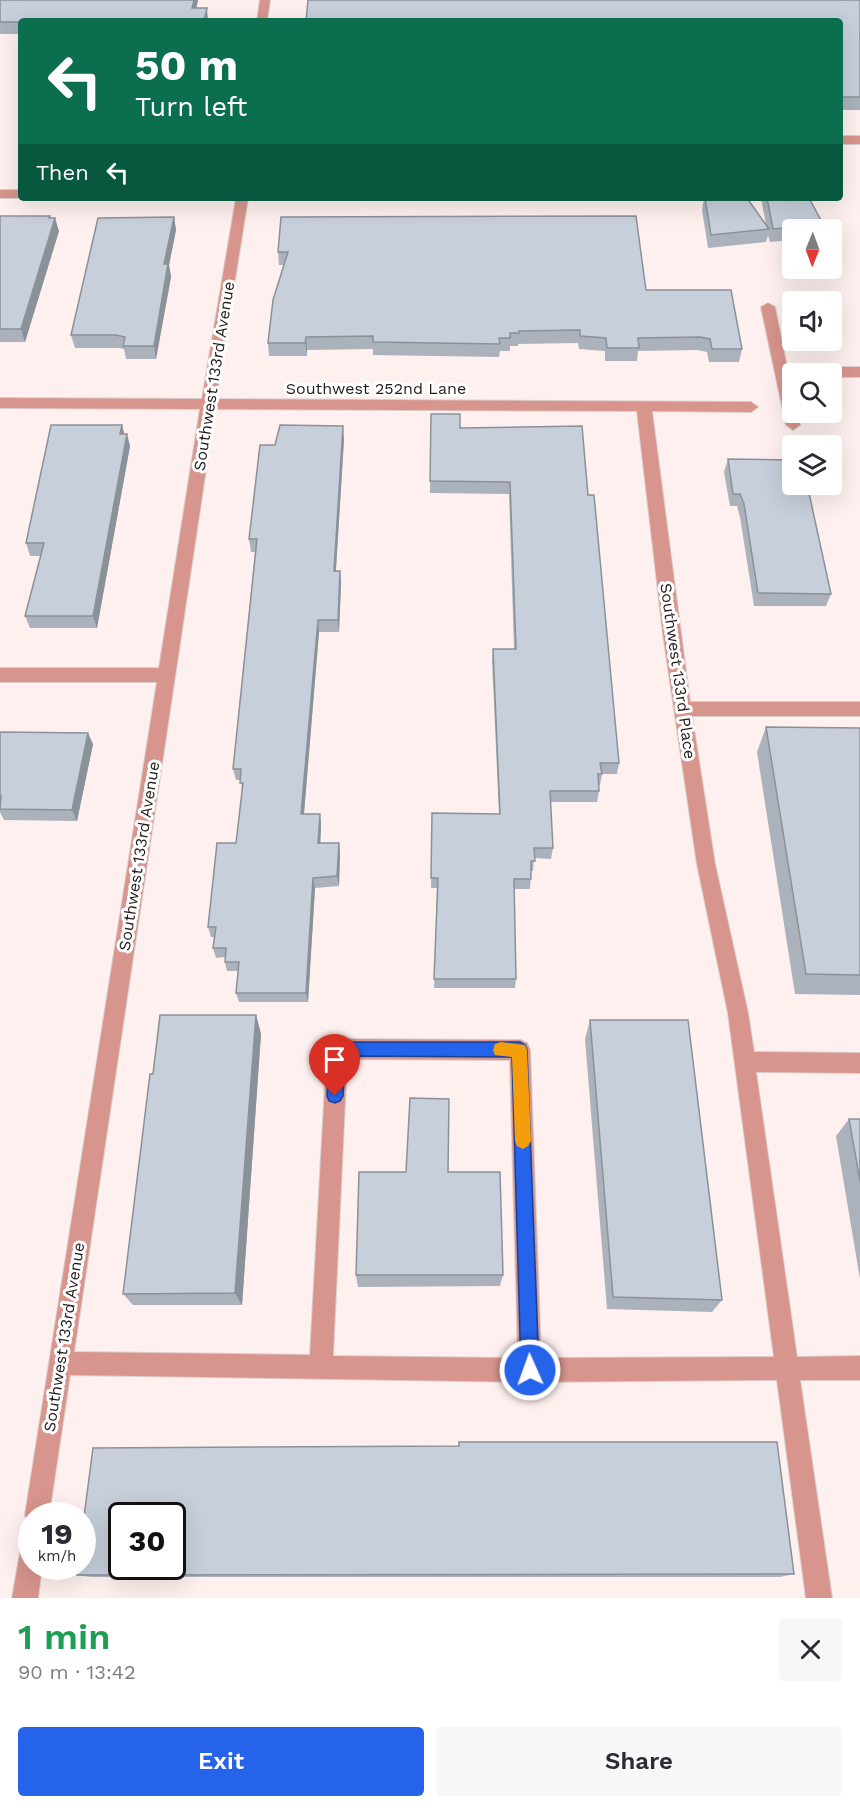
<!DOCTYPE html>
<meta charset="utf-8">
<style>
:root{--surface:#fff;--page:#f7f7f7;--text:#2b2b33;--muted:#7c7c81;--accent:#2563eb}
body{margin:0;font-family:"Work Sans",sans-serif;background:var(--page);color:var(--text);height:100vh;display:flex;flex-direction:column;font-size:22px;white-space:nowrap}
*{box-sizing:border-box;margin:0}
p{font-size:20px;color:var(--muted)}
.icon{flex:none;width:33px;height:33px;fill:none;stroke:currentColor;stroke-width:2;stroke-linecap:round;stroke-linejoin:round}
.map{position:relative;height:1598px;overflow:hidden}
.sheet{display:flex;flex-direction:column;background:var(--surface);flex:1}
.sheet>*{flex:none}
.banner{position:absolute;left:18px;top:18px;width:825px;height:183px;border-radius:6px;box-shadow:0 6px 24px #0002;background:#0b6e4f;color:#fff;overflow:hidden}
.needle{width:39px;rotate:181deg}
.buttons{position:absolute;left:782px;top:219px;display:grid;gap:12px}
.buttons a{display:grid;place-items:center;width:60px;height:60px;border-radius:6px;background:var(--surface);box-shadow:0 6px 24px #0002;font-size:30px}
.speed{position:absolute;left:18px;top:1502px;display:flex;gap:12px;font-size:30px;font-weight:700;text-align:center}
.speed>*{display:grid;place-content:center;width:78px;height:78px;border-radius:50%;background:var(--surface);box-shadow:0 6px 24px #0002;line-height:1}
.speed small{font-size:15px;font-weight:400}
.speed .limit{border:3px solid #111;border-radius:9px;background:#fff;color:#111}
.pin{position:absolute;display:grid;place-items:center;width:51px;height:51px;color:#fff;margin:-62px -26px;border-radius:50% 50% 50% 0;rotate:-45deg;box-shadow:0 0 6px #0007}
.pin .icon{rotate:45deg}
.me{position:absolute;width:66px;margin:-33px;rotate:358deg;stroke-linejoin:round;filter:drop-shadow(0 0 4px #0008)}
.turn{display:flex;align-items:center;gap:21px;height:126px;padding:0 18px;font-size:27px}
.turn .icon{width:78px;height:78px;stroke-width:2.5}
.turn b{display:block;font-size:42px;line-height:51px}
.then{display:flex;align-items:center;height:57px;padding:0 18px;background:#0003;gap:12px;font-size:22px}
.round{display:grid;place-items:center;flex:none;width:63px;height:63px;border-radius:6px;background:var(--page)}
.summary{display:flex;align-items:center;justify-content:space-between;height:102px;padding:0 18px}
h1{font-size:36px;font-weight:600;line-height:45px;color:#1e9e55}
.primary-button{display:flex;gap:12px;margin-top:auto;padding:12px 18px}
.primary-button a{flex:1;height:69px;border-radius:6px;background:var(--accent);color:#fff;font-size:24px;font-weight:600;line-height:69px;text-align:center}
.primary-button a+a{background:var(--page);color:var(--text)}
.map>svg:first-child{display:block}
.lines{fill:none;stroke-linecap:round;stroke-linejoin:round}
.lane-casing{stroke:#dbcecc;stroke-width:2}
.street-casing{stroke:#dbcecc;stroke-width:2}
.lane{fill:#d7958d;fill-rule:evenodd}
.street{fill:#d7958d;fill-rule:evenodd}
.wall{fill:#abb2bc}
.shaded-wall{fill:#8b9199}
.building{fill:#c7cfdb;stroke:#8b9199;stroke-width:1.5;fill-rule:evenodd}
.route{fill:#2563eb;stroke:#184099;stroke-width:1.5}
.slow{fill:#f59e0b}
.labels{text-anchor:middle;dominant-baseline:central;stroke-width:6;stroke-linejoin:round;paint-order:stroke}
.street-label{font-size:16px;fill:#221c1b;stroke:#fff}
</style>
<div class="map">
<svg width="860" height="1598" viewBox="0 0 860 1598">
<rect width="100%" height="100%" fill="#fef0ee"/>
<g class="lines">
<g class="lane-casing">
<polygon id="lane" points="768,303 775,307 787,367 860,367 860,377 831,377 831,374 792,374 792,377 789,377 792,389 792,412 797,412 800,425 793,430 786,425 761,307"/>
</g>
<g class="street-casing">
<g id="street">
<polygon points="260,0 270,0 267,21 257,21"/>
<rect x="840" y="136" width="20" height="8"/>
<rect x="0" y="190" width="21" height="8"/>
<path d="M236 198H248L216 399 751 402 758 407 751 412 652 411 690 702H860V716H692L715 864 748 1013 754 1052 860 1053V1073L756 1072 797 1357 860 1356V1380H800L832 1598H806L777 1380 530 1382 70 1375 49 1515H32V1525L28 1524 25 1515 157 682H0V668H159L200 409 0 408V398L202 399ZM215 409 637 411 663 634 697 864 728 1013 774 1357 541 1358 530 1050 527 1043 520 1040 337 1039 330 1042 327 1049 310 1355 74 1352ZM347 1059 510 1060 518 1358 333 1356Z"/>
<polygon points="32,1541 32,1566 42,1566 38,1598 12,1598 20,1553 23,1544"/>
</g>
</g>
<use href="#lane" class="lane"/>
<use href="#street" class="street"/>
</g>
<g class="wall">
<polygon points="0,0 198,0 196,8 209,20 21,21 21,34 0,34"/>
<polygon points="860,0 860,110 840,110 840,21 306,21"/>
<polygon points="704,198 766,225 761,198 809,198 823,224 822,230 792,230 792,240 770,242 768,235 766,242 708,248 702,210"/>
<polygon points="0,216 50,216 59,231 25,342 0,342"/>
<polygon points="174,217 176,230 169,265 171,277 156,359 126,359 124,349 119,348 75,348 71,335"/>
<polygon points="281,217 646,290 742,349 739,362 709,362 707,352 697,350 638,351 637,361 605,361 605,351 579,349 578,343 518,344 518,346 510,346 510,351 500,351 499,357 373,355 373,349 307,350 307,356 269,356 268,343 284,265 279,265 278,252"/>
<polygon points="431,414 460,428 588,495 619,763 617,774 602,774 600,785 598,785 599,791 597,802 550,802 553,848 551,859 534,858 533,871 531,871 530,889 514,889 516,979 515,988 434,988 437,888 431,888 432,813 499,814 492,661 493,649 514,649 509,494 430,493"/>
<polygon points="122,425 124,434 130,446 97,628 30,628 25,616 41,556 30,556 26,543"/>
<polygon points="344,439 336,571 340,571 341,583 339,632 319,632 304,814 320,814 321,825 320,843 339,843 340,853 339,886 315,888 308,1002 239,1002 236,993 238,971 227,971 225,962 225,957 216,958 213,948 215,937 211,937 208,927 236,843 242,790 241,780 236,780 233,769 255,552 251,552 249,539 275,445"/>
<polygon points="728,459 831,594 826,606 754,606 740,517 737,506 730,506 724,472"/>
<polygon points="766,727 860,728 860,995 795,994 757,752"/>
<polygon points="0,732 93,744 77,821 4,820 0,812"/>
<polygon points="256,1015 261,1034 242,1305 133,1305 123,1294"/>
<polygon points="590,1020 722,1300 712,1312 607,1309 585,1039"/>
<polygon points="849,1119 860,1119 860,1279 836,1136"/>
<polygon points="406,1172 448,1172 503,1275 500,1286 358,1287 356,1275"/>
<polygon points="459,1442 794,1574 780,1577 91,1577 77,1575 458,1446"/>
</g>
<g class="shaded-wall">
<polygon points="194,0 198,0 194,20 192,8"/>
<polygon points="207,8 208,21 204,21"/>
<polygon points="50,216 53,226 55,218 59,231 25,342 21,329"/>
<polygon points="174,217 176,230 169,265 171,277 156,359 154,346 164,264"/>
<polygon points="306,337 307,350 307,356 305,343"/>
<polygon points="122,425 125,437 120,434"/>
<polygon points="343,426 344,439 335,583 334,571"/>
<polygon points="127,434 130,446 97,628 93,616"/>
<polygon points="340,571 341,583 339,632 338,620"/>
<polygon points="318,620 319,632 303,825 301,814"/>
<polygon points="88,733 93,744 77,821 72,810"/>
<polygon points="320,814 321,825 320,853 318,843"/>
<polygon points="339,843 340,853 339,886 337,876"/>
<polygon points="313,878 315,888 308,1002 306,993"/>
<polygon points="256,1015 261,1034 242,1305 235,1293"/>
</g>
<g class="building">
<polygon points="0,0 194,0 192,8 207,8 204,21 21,21 21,22 0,22"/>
<polygon points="308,0 860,0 860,97 840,97 840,21 434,21 434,19 371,19 371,21 306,21"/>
<polygon points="705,198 747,198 769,229 711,235"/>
<polygon points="767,198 809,198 823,224 773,229"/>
<polygon points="0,216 50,216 49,218 55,218 21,329 0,329"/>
<polygon points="636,216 646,290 731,290 742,349 712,349 710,339 700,337 638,338 639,348 607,348 606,338 580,336 580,330 519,331 519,333 510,333 510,338 499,338 500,344 373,342 373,336 306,337 305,343 268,343 273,300 288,252 278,252 281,217"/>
<polygon points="174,217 164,264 168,264 154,346 123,346 125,337 116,335 71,335 98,218"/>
<polygon points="431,414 460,414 460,428 582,426 588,495 594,495 619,763 600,763 602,774 598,774 599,791 550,791 553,848 534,848 535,861 531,861 531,879 514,879 516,979 434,979 438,878 431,878 432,813 500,814 493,649 516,649 510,482 430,481"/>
<polygon points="51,425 122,425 120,434 127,434 93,616 25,616 44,543 26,543"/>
<polygon points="280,425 343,426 334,571 340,571 338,620 318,620 301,814 320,814 318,843 339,843 337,876 313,878 306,993 236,993 239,962 225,962 226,948 213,948 216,927 208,927 217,843 236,843 243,783 240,783 241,769 233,769 257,539 249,539 260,445 275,445"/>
<polygon points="728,459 792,460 792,484 807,484 831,594 758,593 744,504 740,494 733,494"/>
<polygon points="766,727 860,728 860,975 806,974"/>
<polygon points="0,732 88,733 72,810 0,809 1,796 0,796"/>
<polygon points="160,1015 256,1015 235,1293 123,1294 150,1074 153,1074"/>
<polygon points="590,1020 688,1020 722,1300 613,1297"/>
<polygon points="410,1098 449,1099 448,1172 500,1172 503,1275 356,1275 359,1172 406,1172"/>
<polygon points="849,1119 860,1119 860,1181"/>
<path d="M459 1442H777L794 1574 77 1575 78 1566H82V1532L93 1448 459 1446ZM122 1515H172V1566H122Z"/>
</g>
<polygon class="route" points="337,1042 520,1042 525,1045 527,1050 539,1370 536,1376 530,1379 524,1376 521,1370 512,1057 345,1056 343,1096 340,1101 335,1103 329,1101 327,1096 330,1049 332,1044"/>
<polygon class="slow" points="501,1042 525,1045 527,1050 531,1141 528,1146 523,1149 517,1146 515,1141 512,1057 495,1055 493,1050 495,1044"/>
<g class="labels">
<g class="street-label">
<text transform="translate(214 376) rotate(-81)">Southwest 133rd Avenue</text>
<text x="376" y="388">Southwest 252nd Lane</text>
<text transform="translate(678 671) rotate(82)">Southwest 133rd Place</text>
<text transform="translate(139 856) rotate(-81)">Southwest 133rd Avenue</text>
<text transform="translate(64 1337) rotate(-81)">Southwest 133rd Avenue</text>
</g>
</g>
</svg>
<div class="buttons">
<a><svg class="needle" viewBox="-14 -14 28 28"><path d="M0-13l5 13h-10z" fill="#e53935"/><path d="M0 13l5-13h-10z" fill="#7c7c81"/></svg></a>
<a><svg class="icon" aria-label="sound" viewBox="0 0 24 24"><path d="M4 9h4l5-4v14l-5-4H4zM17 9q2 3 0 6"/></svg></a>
<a><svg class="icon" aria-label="search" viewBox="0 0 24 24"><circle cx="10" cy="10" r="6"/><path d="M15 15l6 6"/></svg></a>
<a><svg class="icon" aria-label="layers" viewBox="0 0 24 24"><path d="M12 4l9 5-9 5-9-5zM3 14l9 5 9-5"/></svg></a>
</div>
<div class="speed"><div>19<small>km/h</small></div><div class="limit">30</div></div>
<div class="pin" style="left:335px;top:1096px;background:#d93025"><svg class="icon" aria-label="arrive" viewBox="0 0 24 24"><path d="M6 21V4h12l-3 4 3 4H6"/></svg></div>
<svg class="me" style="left:530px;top:1370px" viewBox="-20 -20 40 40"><circle r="17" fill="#2563eb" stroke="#fff" stroke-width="3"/><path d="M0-11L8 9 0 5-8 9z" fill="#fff"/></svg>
<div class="banner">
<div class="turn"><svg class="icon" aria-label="left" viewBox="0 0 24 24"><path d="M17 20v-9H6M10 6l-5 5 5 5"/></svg><div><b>50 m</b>Turn left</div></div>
<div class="then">Then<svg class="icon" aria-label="left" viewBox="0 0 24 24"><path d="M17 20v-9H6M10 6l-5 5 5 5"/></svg></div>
</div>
</div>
<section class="sheet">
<div class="summary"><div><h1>1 min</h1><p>90 m · 13:42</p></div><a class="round"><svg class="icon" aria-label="close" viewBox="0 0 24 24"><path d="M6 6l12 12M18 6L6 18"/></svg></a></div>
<div class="primary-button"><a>Exit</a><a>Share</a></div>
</section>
